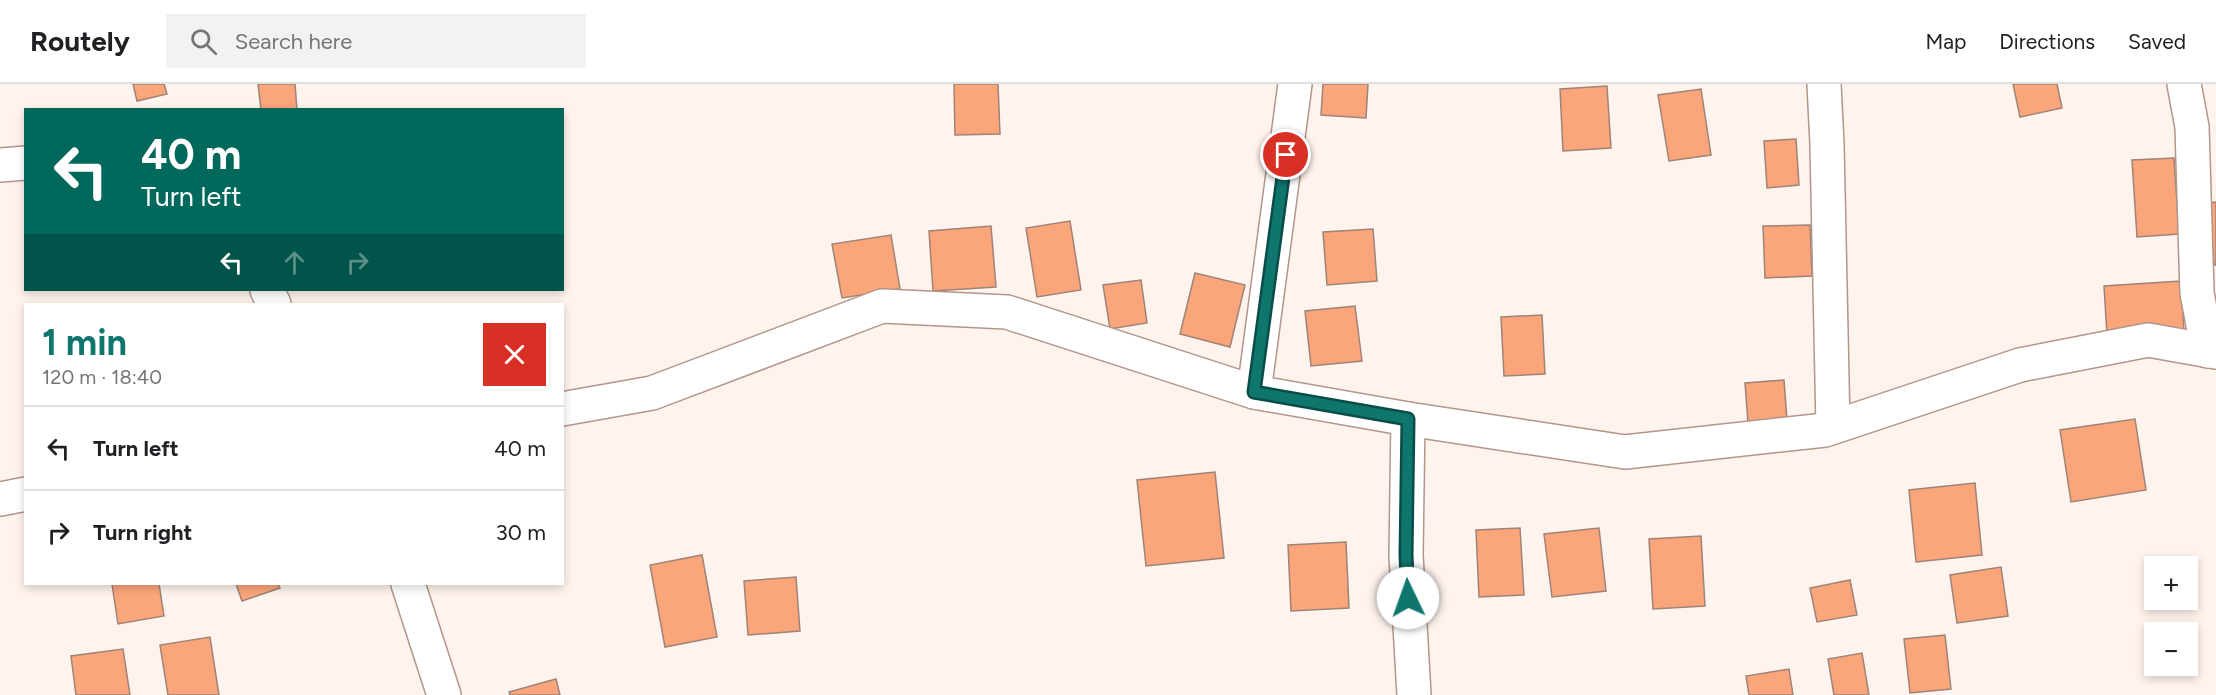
<!DOCTYPE html>
<meta charset="utf-8">
<style>
:root{--surface:#fff;--page:#f2f2f2;--text:#202124;--muted:#757577;--line:#e0e0e0;--accent:#0f766e}
body{margin:0;font-family:Figtree,sans-serif;background:var(--page);color:var(--text);height:100vh;display:flex;flex-direction:column;font-size:22px;white-space:nowrap}
*{box-sizing:border-box;margin:0}
p{font-size:20px;color:var(--muted)}
.icon{flex:none;width:33px;height:33px;fill:none;stroke:currentColor;stroke-width:2;stroke-linecap:round;stroke-linejoin:round}
.map{position:relative;flex:1;overflow:hidden}
.side{position:absolute;left:24px;top:219px;width:540px;height:282px;display:flex;flex-direction:column;background:var(--surface);border-radius:0px;box-shadow:0 3px 9px #0003}
.side>*{flex:none}
.top-card{position:absolute;left:24px;top:24px;width:540px;height:183px;border-radius:0px;box-shadow:0 3px 9px #0003;background:#00695c;color:#fff;overflow:hidden}
.controls{position:absolute;left:2144px;top:472px;display:grid;gap:12px}
.controls a{display:grid;place-items:center;width:54px;height:54px;border-radius:0px;background:var(--surface);box-shadow:0 3px 9px #0003;font-size:30px}
.pin{position:absolute;display:grid;place-items:center;width:51px;height:51px;color:#fff;margin:-26px;border:3px solid #fff;border-radius:50%;box-shadow:0 2px 6px #0007}
.me{position:absolute;width:66px;margin:-33px;rotate:357deg;stroke-linejoin:round;filter:drop-shadow(0 0 4px #0008)}
.turn{display:flex;align-items:center;gap:21px;height:126px;padding:0 18px;font-size:27px}
.turn .icon{width:78px;height:78px;stroke-width:2.5}
.turn b{display:block;font-size:42px;line-height:51px}
.lanes{display:flex;align-items:center;height:57px;padding:0 18px;background:#0003;justify-content:center;gap:30px;direction:ltr}
.lanes .off{opacity:.35}
.round{display:grid;place-items:center;flex:none;width:63px;height:63px;border-radius:0px;background:var(--page)}
.summary{display:flex;align-items:center;justify-content:space-between;height:102px;padding:0 18px}
h1{font-size:36px;font-weight:700;line-height:45px;color:var(--accent)}
ul{padding:0;list-style:none}
li{display:flex;align-items:center;gap:18px;height:84px;padding:0 18px;border-top:2px solid var(--line)}
li div{flex:1}
li b{display:block;font-size:22px}
li em{font-style:normal}
header{display:flex;align-items:center;gap:36px;box-sizing:border-box;height:84px;padding:0 30px;background:var(--surface);border-bottom:2px solid var(--line)}
header strong{font-size:28px}
nav{display:flex;gap:33px;margin-inline-start:auto;font-size:21px}
.search{width:420px;height:54px;background:var(--page);display:flex;align-items:center;gap:15px;box-sizing:border-box;padding:0 21px;border-radius:0px;color:var(--muted);font-size:22px}
.map>svg:first-child{display:block}
.building{fill:#fba57b;stroke:#9f8376;stroke-width:1.5}
.lines{fill:none;stroke-linecap:round;stroke-linejoin:round}
.minor-casing{stroke:#b29689;stroke-width:36}
.minor{stroke:#fff;stroke-width:33}
.route-casing{stroke:#0a4d48;stroke-width:15}
.route{stroke:#0f766e;stroke-width:10}
</style>
<header>
<strong>Routely</strong>
<div class="search"><svg class="icon" aria-label="search" viewBox="0 0 24 24"><circle cx="10" cy="10" r="6"/><path d="M15 15l6 6"/></svg>Search here</div>
<nav><a>Map</a><a>Directions</a><a>Saved</a></nav>
</header>
<div class="map">
<svg width="2216" height="611" viewBox="0 0 2216 611">
<rect width="100%" height="100%" fill="#fff3ed"/>
<g class="building">
<polygon points="133,0 164,0 167,10 137,17"/>
<polygon points="258,0 295,0 297,26 261,26"/>
<polygon points="954,0 998,0 1000,50 955,51"/>
<polygon points="1323,0 1368,0 1366,34 1321,31"/>
<polygon points="2013,0 2057,0 2062,24 2020,33"/>
<polygon points="1607,2 1611,64 1563,67 1560,5"/>
<polygon points="1701,5 1711,71 1669,77 1658,11"/>
<polygon points="1796,55 1799,101 1767,104 1764,57"/>
<polygon points="2174,74 2179,150 2137,153 2132,76"/>
<polygon points="2216,118 2216,181 2214,181 2209,119"/>
<polygon points="1070,137 1081,206 1037,213 1026,144"/>
<polygon points="1810,141 1812,192 1765,194 1763,142"/>
<polygon points="991,142 996,203 933,207 929,147"/>
<polygon points="1373,145 1377,197 1327,201 1323,148"/>
<polygon points="891,151 900,205 842,214 832,160"/>
<polygon points="1195,189 1245,201 1230,263 1180,250"/>
<polygon points="1141,196 1147,239 1110,245 1103,201"/>
<polygon points="2181,197 2184,247 2107,251 2104,202"/>
<polygon points="1355,222 1362,277 1311,282 1305,227"/>
<polygon points="1542,231 1545,290 1504,292 1501,233"/>
<polygon points="1784,296 1787,336 1748,339 1745,299"/>
<polygon points="2135,335 2146,406 2071,418 2060,346"/>
<polygon points="1215,388 1224,474 1146,482 1137,396"/>
<polygon points="1975,399 1982,471 1916,478 1909,406"/>
<polygon points="1520,444 1524,511 1479,513 1476,446"/>
<polygon points="1599,444 1606,507 1552,513 1544,450"/>
<polygon points="1701,452 1705,522 1653,525 1649,455"/>
<polygon points="1346,458 1349,524 1291,527 1288,461"/>
<polygon points="702,471 717,553 665,563 650,481"/>
<polygon points="2001,483 2008,532 1957,539 1950,491"/>
<polygon points="796,493 800,547 748,551 744,497"/>
<polygon points="1850,496 1857,531 1817,538 1810,504"/>
<polygon points="112,500 159,500 164,532 118,540"/>
<polygon points="236,500 278,500 280,504 242,517"/>
<polygon points="1945,551 1951,605 1910,609 1904,555"/>
<polygon points="210,553 219,611 168,611 160,561"/>
<polygon points="123,565 130,611 76,611 71,572"/>
<polygon points="1862,569 1869,611 1834,611 1828,575"/>
<polygon points="1789,585 1793,611 1749,611 1746,592"/>
<polygon points="556,595 560,611 510,611 509,608"/>
</g>
<g class="lines">
<g class="minor-casing">
<g id="minor">
<polyline points="1824,0 1827,60 1833,343"/>
<polyline points="2184,0 2192,43 2197,209 2208,267"/>
<polyline points="0,81 26,79"/>
<polyline points="267,206 274,220"/>
<polyline points="1254,308 1295,0"/>
<polyline points="562,325 652,309 882,222 1007,228 1254,308 1408,335 1625,368 1825,346 2020,281 2148,256 2216,268"/>
<polyline points="1408,335 1406,471 1414,611"/>
<polyline points="0,415 26,410"/>
<polyline points="408,500 444,611"/>
</g>
</g>
<use href="#minor" class="minor"/>
</g>
<g class="lines">
<g class="route-casing">
<polyline id="route" points="1286,71 1254,308 1408,335 1406,471 1408,514"/>
</g>
<use href="#route" class="route"/>
</g>
</svg>
<div class="controls">
<a>+</a>
<a>−</a>
</div>
<div class="pin" style="left:1286px;top:71px;background:#d93025"><svg class="icon" aria-label="arrive" viewBox="0 0 24 24"><path d="M6 21V4h12l-3 4 3 4H6"/></svg></div>
<svg class="me" style="left:1408px;top:514px" viewBox="-20 -20 40 40"><circle r="19" fill="#fff"/><path d="M0-13L10 11 0 6-10 11z" fill="#0f766e"/></svg>
<div class="top-card">
<div class="turn"><svg class="icon" aria-label="left" viewBox="0 0 24 24"><path d="M17 20v-9H6M10 6l-5 5 5 5"/></svg><div><b>40 m</b>Turn left</div></div>
<div class="lanes"><svg class="icon" aria-label="left" viewBox="0 0 24 24"><path d="M17 20v-9H6M10 6l-5 5 5 5"/></svg><svg class="icon off" aria-label="ahead" viewBox="0 0 24 24"><path d="M12 20V5M6 11l6-6 6 6"/></svg><svg class="icon off" aria-label="right" viewBox="0 0 24 24"><path d="M7 20v-9h11M14 6l5 5-5 5"/></svg></div>
</div>
<section class="side">
<div class="summary"><div><h1>1 min</h1><p>120 m · 18:40</p></div><a class="round" style="background:#d93025;color:#fff"><svg class="icon" aria-label="close" viewBox="0 0 24 24"><path d="M6 6l12 12M18 6L6 18"/></svg></a></div>
<ul>
<li><svg class="icon" aria-label="left" viewBox="0 0 24 24"><path d="M17 20v-9H6M10 6l-5 5 5 5"/></svg><div><b>Turn left</b></div><em>40 m</em></li>
<li><svg class="icon" aria-label="right" viewBox="0 0 24 24"><path d="M7 20v-9h11M14 6l5 5-5 5"/></svg><div><b>Turn right</b></div><em>30 m</em></li>
</ul>
</section>
</div>
